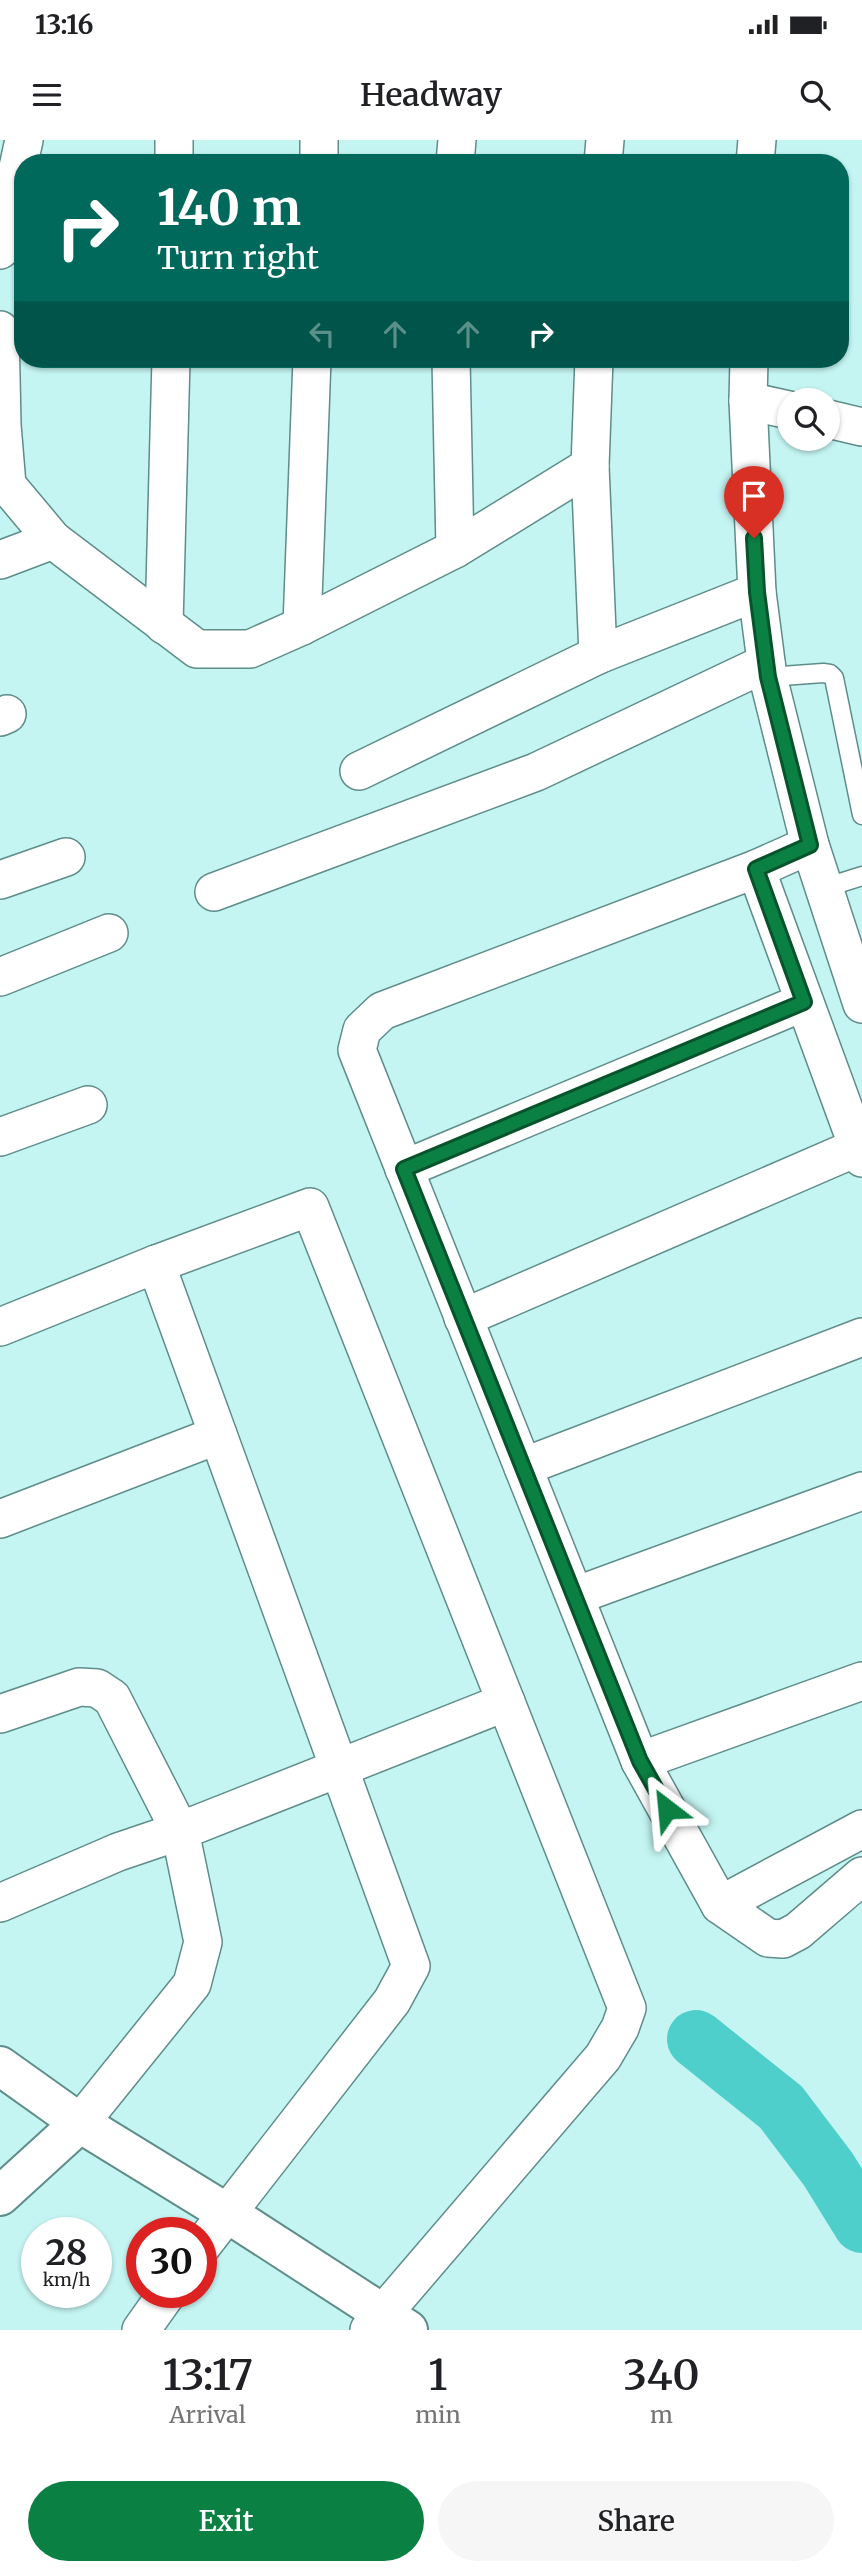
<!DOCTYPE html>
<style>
:root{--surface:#fff;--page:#f6f6f6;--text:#202124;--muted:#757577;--accent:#0b8043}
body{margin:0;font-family:Merriweather,serif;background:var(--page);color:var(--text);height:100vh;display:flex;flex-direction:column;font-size:26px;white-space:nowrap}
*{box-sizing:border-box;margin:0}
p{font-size:23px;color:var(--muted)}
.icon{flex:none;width:38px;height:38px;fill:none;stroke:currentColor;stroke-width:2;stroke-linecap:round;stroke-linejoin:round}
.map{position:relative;height:2190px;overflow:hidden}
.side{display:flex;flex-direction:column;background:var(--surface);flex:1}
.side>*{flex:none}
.hud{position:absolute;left:14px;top:14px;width:835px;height:214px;border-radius:28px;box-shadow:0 2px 5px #0004;background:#00695c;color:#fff;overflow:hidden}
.tools{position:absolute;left:777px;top:248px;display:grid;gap:14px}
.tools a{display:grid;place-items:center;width:63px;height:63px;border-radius:50%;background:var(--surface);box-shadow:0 2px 5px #0004;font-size:35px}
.speed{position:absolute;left:21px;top:2077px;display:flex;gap:14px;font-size:35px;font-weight:700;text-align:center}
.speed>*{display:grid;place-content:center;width:91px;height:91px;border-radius:50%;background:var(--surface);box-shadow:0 2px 5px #0004;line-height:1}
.speed small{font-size:18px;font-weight:400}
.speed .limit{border:10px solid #d22;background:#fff;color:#111}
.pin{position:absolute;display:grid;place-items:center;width:60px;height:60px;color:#fff;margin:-72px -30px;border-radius:50% 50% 50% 0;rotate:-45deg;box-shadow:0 0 7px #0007}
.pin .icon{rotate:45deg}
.me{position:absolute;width:77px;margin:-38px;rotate:331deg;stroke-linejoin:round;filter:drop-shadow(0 0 5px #0008)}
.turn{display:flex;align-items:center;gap:24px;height:147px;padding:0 28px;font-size:32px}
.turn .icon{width:91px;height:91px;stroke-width:2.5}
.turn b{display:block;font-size:49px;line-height:60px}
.lanes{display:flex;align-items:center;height:66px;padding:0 28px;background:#0003;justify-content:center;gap:35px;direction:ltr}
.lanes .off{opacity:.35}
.eta{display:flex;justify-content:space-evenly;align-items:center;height:119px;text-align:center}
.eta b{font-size:42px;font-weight:600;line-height:49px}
.primary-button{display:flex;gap:14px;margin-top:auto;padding:14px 28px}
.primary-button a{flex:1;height:80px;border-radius:42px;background:var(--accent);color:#fff;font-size:28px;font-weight:600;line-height:80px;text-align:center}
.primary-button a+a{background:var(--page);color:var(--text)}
.status{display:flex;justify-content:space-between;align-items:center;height:49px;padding:0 35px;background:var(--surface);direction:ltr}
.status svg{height:19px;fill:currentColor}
header{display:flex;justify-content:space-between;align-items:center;height:91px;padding:0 28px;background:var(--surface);font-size:32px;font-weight:600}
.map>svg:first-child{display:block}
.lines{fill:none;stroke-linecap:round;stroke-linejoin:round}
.river{stroke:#4ecfcb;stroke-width:58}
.service-casing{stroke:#5e8d8a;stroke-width:21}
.minor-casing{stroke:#5e8d8a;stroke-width:40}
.tertiary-casing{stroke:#5e8d8a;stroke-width:42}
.service{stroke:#fff;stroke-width:18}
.minor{stroke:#fff;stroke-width:37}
.tertiary{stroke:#fff;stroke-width:38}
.route-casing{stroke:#07532c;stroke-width:18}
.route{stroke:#0b8043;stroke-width:12}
</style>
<div class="status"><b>13:16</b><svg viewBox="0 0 49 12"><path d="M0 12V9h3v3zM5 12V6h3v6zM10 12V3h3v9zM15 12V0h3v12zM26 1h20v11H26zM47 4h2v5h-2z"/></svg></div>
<header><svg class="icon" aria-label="menu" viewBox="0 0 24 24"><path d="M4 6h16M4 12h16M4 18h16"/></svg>Headway<svg class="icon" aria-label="search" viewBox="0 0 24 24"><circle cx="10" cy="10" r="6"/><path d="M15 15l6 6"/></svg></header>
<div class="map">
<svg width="862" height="2190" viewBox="0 0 862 2190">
<rect width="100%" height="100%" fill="#c4f5f2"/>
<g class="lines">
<polyline class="river" points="696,1899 781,1967 828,2029 862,2084"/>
<g class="service-casing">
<g id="service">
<polyline points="768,537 823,533 830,534 834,538 862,675"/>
<polyline points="824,748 862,736"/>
</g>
</g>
<g class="minor-casing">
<g id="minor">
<polyline points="174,23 174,0"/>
<polyline points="319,23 319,0"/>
<polyline points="455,23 457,0"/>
<polyline points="603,23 605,0"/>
<polyline points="755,23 757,0"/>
<polyline points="0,110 24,0"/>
<polyline points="0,190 2,285 7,345 53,400 197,509 250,509 302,486 455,409 590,326 594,219"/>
<polyline points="451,219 455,409"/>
<polyline points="749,219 748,261 757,452 768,537 810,705 862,864"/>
<polyline points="748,261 789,270"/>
<polyline points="828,279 862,287"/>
<polyline points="590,326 598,515"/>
<polyline points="0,420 53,400"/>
<polyline points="164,485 171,219"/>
<polyline points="302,486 312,219"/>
<polyline points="0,577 7,574"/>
<polyline points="359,631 598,515 757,452"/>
<polyline points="810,705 756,729 382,871 362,890 357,910 640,1621 720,1765 768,1798 783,1799 798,1791 862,1736"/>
<polyline points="756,729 862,1018"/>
<polyline points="0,740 66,717"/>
<polyline points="214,752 536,632 766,523"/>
<polyline points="0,837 109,793"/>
<polyline points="0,997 88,965"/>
<polyline points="404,1029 804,862"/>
<polyline points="156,1124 411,1826 392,1861 201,2107"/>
<polyline points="463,1178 858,1007"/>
<polyline points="0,1187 156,1124 310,1067 627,1868 620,1888 603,1917 369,2190"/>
<polyline points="523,1327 862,1197"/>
<polyline points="0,1379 218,1295"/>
<polyline points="575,1456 862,1351"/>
<polyline points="0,1574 79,1547 97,1548 112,1558 180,1691 203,1802 192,1844 80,1983"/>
<polyline points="640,1621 862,1541"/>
<polyline points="0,1763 118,1712 180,1691 506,1562"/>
<polyline points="720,1765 862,1689"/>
<polyline points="141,2190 168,2152"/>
</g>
</g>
<g class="tertiary-casing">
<g id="tertiary">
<polyline points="0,1926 80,1983 238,2080 408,2190"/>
<polyline points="0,2056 80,1983"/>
</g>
</g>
<use href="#service" class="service"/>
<use href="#minor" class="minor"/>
<use href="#tertiary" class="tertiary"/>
</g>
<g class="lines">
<g class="route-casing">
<polyline id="route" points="667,1669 640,1621 404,1029 804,862 756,729 810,705 768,537 757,452 754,398"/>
</g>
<use href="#route" class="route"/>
</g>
</svg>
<div class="tools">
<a><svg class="icon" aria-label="search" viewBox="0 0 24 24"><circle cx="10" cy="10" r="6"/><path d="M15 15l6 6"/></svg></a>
</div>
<div class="speed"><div>28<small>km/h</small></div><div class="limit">30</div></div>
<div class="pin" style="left:754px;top:398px;background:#d93025"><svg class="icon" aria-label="arrive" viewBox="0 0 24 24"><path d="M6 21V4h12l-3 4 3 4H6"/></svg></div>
<svg class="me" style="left:667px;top:1669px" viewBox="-20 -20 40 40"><path d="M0-17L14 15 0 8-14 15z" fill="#0b8043" stroke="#fff" stroke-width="4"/></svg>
<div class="hud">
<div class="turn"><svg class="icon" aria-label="right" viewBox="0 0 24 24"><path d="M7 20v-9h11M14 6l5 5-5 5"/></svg><div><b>140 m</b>Turn right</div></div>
<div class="lanes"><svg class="icon off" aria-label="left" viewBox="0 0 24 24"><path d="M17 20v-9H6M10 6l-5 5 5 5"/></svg><svg class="icon off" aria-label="ahead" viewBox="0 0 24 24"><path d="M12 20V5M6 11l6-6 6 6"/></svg><svg class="icon off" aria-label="ahead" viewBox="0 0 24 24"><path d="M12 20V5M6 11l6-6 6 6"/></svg><svg class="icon" aria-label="right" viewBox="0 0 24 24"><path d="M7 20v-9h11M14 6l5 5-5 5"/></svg></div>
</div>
</div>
<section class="side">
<div class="eta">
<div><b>13:17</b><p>Arrival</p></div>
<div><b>1</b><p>min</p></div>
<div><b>340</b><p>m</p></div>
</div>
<div class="primary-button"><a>Exit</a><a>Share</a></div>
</section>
